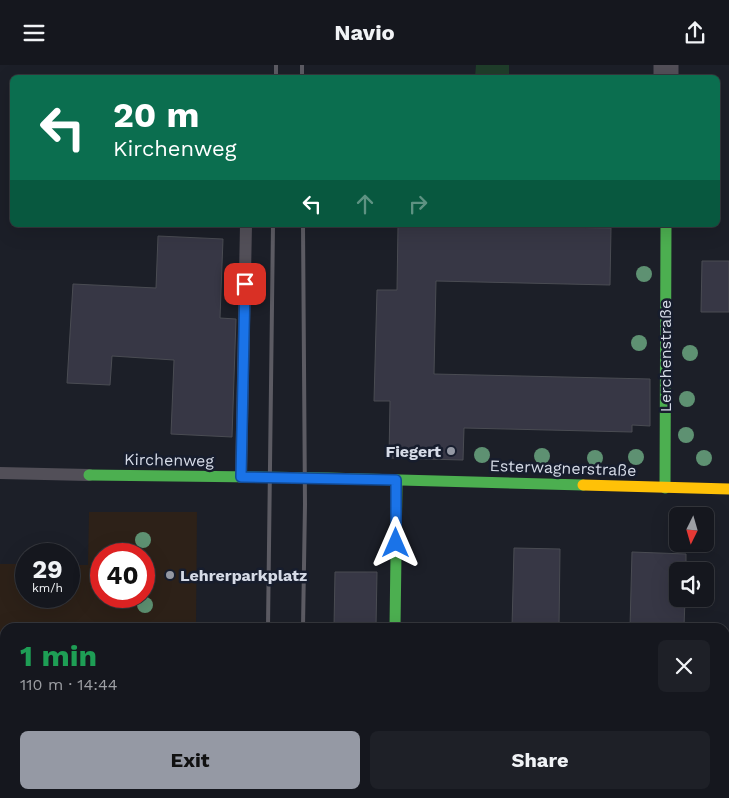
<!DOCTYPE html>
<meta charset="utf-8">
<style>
:root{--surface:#15171e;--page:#1e2027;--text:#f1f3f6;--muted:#9d9fa4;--line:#34363c;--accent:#9599a4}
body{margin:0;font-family:"Work Sans",sans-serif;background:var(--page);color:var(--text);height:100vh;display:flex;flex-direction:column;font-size:19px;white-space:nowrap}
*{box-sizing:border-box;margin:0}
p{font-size:16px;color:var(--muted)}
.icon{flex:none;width:28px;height:28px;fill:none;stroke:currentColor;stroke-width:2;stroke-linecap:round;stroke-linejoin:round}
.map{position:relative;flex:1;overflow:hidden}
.sheet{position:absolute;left:0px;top:558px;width:730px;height:176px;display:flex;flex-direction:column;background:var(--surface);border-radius:15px 15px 0 0;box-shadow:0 5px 20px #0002,0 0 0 1px var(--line)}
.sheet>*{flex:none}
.guide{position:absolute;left:10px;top:10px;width:710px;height:152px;border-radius:8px;box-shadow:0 5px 20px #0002,0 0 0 1px var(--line);background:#0b6e4f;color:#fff;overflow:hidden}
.needle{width:32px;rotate:185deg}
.fabs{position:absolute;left:669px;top:442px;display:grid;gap:10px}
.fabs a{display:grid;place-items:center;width:45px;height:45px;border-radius:8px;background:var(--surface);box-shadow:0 5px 20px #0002,0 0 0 1px var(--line);font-size:25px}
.speed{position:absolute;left:15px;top:478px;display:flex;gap:10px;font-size:25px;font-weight:700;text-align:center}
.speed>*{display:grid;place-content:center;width:65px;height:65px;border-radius:50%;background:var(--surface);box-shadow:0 5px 20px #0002,0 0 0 1px var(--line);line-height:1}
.speed small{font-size:12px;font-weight:400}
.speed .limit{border:8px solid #d22;background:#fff;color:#111}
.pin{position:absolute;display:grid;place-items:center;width:42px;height:42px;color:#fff;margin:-21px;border-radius:10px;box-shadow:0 2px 8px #0006}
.me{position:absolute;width:55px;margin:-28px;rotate:0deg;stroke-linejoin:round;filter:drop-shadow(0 0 4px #0008)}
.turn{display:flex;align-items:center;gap:18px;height:105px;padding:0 20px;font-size:22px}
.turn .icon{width:65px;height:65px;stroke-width:2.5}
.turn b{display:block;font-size:35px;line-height:42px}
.lanes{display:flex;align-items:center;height:48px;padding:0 20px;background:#0003;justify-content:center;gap:25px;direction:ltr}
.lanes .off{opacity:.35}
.round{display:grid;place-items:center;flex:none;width:52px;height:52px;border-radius:8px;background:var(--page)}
.overview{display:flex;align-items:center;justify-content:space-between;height:85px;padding:0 20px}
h1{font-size:30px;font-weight:700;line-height:38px;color:#1e9e55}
.button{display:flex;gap:10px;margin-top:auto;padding:10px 20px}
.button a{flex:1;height:58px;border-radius:8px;background:var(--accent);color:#111;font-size:20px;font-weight:700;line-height:58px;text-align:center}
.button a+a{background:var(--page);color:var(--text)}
header{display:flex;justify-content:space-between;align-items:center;height:65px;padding:0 20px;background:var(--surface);font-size:22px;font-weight:700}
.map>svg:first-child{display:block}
.education{fill:#2d2118;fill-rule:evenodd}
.green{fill:#1f3d2a}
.building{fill:#373745;stroke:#4a4c53}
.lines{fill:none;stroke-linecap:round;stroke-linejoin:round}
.lane{stroke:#524f58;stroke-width:12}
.street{stroke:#524f58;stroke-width:25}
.fast{stroke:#4caf50;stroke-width:11}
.slow{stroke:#ffc107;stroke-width:11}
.rail{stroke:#5c5b63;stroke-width:4}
.tree{fill:#5e9172}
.route-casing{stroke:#114b97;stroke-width:12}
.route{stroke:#1a73e8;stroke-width:9}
.poi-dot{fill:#9599a4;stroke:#171d2d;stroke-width:2}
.labels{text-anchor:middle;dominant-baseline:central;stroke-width:5;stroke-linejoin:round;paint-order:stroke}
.street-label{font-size:16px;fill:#d6dbe7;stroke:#171d2d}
.poi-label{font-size:16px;font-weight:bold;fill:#d6dbe7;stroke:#171d2d;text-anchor:end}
</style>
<header><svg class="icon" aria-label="menu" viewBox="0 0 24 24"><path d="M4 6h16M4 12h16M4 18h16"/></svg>Navio<svg class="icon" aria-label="share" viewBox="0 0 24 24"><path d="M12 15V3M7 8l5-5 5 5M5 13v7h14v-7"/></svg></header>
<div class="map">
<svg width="729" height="733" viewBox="0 0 729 733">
<rect width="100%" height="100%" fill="#1c1f28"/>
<path class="education" d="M89 447H197L196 562H5V729H166V733H0V499H26V531H69V500H88ZM101 489H144V531H101Z"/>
<g class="green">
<polygon points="476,0 509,0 509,12 475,12"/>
<rect x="601" y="729" width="107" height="4"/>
</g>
<g class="building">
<polygon points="455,160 611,163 610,220 436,216 434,309 650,314 650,361 632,360 632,367 464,363 463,395 389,393 390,336 374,336 377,225 397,225 398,161"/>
<polygon points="158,171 223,174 220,253 236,254 232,372 171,369 174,295 112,291 110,320 67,318 73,219 156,223"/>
<polygon points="702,196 729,196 729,247 701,247"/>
<polygon points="514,483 560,484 559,562 512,562"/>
<polygon points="632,487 686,489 686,506 678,506 678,534 685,534 684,562 630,562"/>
<polygon points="335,507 377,507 376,562 334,562"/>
</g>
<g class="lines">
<g class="lane">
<polyline points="0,408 89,410"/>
<polyline points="241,412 246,160"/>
<polyline points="339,733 339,729"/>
</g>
<g class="street">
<polyline points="666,12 666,0"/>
<polyline points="725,728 726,733"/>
<polyline points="394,733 394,729"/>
<polyline points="475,733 475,729"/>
</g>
<g class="fast">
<polyline points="89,410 328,413 583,420"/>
<polyline points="665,423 666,160"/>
<polyline points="395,562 397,415"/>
</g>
<polyline class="slow" points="583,420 729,424"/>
<g class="rail">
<polyline points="302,0 302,12"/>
<polyline points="276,12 276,0"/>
<polyline points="303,160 305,439 303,562"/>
<polyline points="268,562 273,160"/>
<polyline points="267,733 267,729"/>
<polyline points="302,733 302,729"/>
</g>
</g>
<g class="tree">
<circle cx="644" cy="209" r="8"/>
<circle cx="639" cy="278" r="8"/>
<circle cx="690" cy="288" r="8"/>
<circle cx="687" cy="334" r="8"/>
<circle cx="686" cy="370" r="8"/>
<circle cx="482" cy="390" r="8"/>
<circle cx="542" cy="391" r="8"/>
<circle cx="636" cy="392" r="8"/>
<circle cx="595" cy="393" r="8"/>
<circle cx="704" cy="393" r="8"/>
<circle cx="143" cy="475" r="8"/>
<circle cx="145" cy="540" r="8"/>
</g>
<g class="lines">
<g class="route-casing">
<polyline id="route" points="245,219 241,412 396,415 396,478"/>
</g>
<use href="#route" class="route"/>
</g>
<g class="poi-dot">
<circle cx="451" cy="386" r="5"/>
<circle cx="170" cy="510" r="5"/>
</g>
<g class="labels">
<g class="street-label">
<text transform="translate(665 291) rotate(-90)">Lerchenstraße</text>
<text transform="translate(169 395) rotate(1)">Kirchenweg</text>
<text transform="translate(563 403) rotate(2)">Esterwagnerstraße</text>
</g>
<g class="poi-label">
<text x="441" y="386">Fiegert</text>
<text x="180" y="510" text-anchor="start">Lehrerparkplatz</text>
</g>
</g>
</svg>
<div class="fabs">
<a><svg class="needle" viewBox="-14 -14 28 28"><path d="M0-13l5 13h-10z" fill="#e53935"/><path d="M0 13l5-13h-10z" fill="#9d9fa4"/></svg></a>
<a><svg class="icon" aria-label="sound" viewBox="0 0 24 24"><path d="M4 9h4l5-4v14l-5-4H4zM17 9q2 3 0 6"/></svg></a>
</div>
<div class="speed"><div>29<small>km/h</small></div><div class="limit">40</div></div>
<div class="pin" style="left:245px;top:219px;background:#d93025"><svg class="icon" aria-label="arrive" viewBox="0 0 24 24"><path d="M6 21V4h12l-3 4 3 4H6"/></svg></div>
<svg class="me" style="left:396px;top:478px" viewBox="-20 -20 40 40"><path d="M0-17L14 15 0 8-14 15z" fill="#1a73e8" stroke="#fff" stroke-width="4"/></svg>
<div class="guide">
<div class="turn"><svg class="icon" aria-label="left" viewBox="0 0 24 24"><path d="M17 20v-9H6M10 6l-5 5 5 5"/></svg><div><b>20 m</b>Kirchenweg</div></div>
<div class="lanes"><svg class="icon" aria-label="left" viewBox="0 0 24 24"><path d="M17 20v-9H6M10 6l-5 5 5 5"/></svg><svg class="icon off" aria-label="ahead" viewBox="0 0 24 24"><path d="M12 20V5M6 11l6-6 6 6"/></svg><svg class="icon off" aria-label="right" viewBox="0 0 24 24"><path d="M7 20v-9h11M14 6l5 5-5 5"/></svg></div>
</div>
<section class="sheet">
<div class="overview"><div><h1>1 min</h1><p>110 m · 14:44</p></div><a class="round"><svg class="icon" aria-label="close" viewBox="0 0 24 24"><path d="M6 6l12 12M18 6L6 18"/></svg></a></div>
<div class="button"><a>Exit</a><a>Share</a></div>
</section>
</div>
